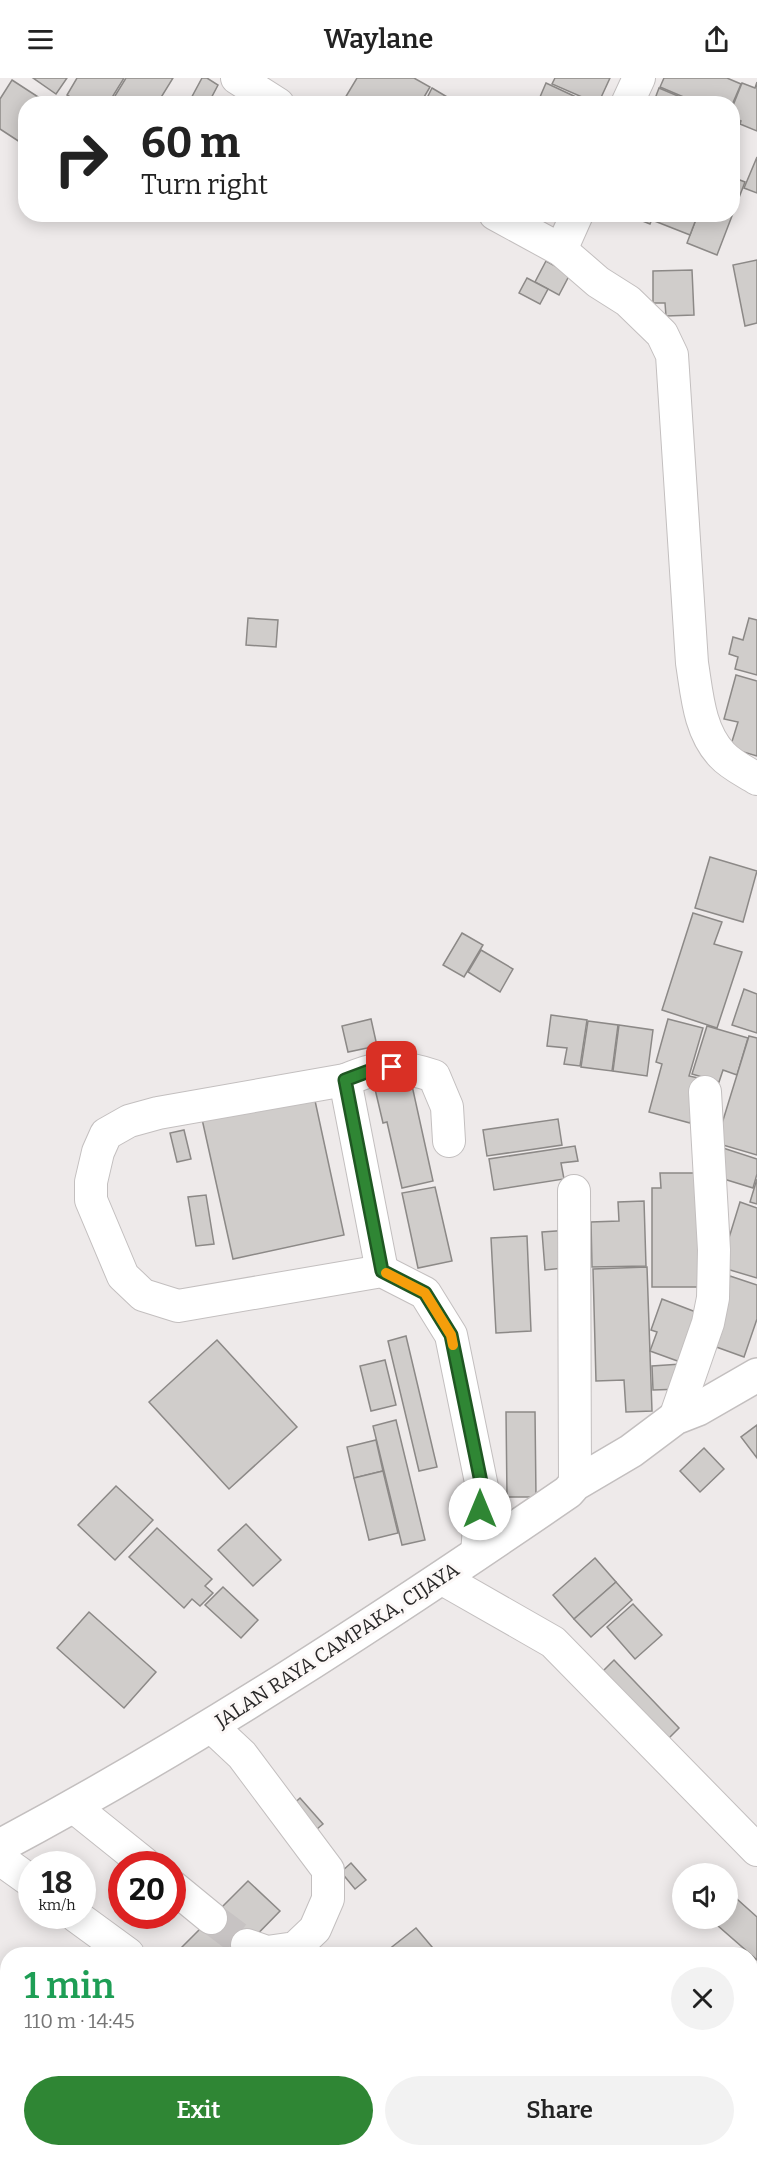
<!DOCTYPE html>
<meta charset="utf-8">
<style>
:root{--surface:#fff;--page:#f2f2f2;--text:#222;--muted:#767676;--accent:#2f8634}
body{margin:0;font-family:Bitter,serif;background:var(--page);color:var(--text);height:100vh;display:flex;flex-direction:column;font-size:22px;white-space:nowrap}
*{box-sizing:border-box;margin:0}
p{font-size:20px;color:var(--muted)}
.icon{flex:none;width:33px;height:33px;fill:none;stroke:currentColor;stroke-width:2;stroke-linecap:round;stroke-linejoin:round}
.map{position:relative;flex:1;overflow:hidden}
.panel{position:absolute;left:0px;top:1869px;width:758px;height:210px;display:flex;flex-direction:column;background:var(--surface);border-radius:24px 24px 0 0;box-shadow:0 3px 15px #0003}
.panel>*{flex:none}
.hud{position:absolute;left:18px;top:18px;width:722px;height:126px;border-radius:24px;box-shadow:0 3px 15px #0003;background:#fff;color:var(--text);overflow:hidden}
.tools{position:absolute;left:672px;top:1785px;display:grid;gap:12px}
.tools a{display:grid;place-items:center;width:66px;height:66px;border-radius:50%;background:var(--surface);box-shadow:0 3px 15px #0003;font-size:30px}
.speed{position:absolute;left:18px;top:1773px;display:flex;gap:12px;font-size:30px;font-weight:700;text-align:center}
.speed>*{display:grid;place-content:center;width:78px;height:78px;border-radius:50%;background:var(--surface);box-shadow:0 3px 15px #0003;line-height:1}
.speed small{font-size:15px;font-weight:400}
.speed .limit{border:9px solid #d22;background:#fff;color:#111}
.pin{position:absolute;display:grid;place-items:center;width:51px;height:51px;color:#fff;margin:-26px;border-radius:12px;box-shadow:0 3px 9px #0006}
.me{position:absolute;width:66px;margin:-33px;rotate:0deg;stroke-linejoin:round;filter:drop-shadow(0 0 4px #0008)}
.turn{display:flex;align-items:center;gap:21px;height:126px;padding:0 24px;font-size:27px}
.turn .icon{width:78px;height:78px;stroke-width:2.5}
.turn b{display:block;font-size:42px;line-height:51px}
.round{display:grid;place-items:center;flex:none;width:63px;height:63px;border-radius:32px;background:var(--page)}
.summary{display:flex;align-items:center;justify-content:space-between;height:102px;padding:0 24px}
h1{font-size:36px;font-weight:600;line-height:45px;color:#1e9e55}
.primary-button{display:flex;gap:12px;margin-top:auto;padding:12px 24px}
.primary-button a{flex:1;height:69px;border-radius:36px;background:var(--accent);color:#fff;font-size:24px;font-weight:600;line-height:69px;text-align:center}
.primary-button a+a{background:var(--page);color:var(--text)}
header{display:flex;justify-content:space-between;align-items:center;height:78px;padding:0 24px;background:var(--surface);font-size:27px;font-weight:600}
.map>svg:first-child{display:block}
.building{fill:#d0cdcb;stroke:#8c8987;stroke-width:1.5}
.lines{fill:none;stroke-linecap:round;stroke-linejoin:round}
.minor-tunnel{stroke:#c7c3c3;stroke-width:32;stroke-dasharray:32 16;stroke-linecap:butt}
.minor-casing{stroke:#c3bfbf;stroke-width:34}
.major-casing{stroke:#c3bfbf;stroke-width:36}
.minor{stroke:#fff;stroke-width:32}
.major{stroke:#fff;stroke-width:33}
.route-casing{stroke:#1f5722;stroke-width:15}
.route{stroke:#2f8634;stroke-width:10}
.slow{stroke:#f59e0b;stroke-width:10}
.labels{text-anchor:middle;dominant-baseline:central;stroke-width:6;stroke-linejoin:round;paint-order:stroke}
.street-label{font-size:20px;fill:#2a2929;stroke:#fcf8f7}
</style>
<header><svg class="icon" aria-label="menu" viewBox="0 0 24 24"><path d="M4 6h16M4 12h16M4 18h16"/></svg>Waylane<svg class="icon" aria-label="share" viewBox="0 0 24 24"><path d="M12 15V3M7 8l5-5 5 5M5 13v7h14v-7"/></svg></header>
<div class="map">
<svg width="757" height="2079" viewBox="0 0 757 2079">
<rect width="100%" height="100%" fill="#eeeaea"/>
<g class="building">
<polygon points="33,0 67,0 56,16"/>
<polygon points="77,0 124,0 108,26 81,26 67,17"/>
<polygon points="126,0 173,0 157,26 110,26"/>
<polygon points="202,0 207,0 218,7 208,26 188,26"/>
<polygon points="357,0 414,0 430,9 420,26 355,26 345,20"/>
<polygon points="555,0 610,0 598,26 552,6"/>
<polygon points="664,0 727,0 741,6 732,27 700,26 660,9"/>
<polygon points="12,2 49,26 26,26 26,68 0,51 0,21"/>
<polygon points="757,4 757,53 740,46 741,43 732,39 732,30 742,5 755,10"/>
<polygon points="546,5 591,26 537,26"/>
<polygon points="432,10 459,26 424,26"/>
<polygon points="659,10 697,26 653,26"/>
<polygon points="757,79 757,115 744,110"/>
<polygon points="732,99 745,104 717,177 687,165 698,136 732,136"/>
<polygon points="625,136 654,136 650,146"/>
<polygon points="654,136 698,136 690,157 652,142"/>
<polygon points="757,182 757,245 745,248 733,187"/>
<polygon points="546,183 570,196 559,217 535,204"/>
<polygon points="692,192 694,237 666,238 665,225 653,225 653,193"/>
<polygon points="527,200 548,211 540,226 519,215"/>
<polygon points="248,540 278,542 276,569 246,567"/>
<polygon points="749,540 757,542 757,597 735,591 738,579 729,576 733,559 743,562"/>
<polygon points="736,597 757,603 757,678 730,670 738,644 724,641"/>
<polygon points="710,779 757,793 743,844 695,830"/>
<polygon points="693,835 722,844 714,866 742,874 717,950 662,932"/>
<polygon points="462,855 483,867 464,899 443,887"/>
<polygon points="481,872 513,891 500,914 468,894"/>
<polygon points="744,911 757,916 757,955 732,947"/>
<polygon points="551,937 587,942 580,988 564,986 567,970 547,968"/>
<polygon points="371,941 377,968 348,974 342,948"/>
<polygon points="668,941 703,950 689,998 703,1001 690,1045 649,1034 662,986 656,984"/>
<polygon points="588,943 618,947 612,993 581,989"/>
<polygon points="619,947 653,952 647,998 613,993"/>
<polygon points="707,948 748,960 737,997 723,992 719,1004 692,996"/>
<polygon points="749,958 757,960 757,1077 716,1065"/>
<polygon points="411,1003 433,1103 402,1110 387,1044 383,1045 375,1011"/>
<polygon points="314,1018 344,1157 233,1181 202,1041"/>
<polygon points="558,1041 562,1067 487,1078 483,1052"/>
<polygon points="184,1052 191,1081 177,1084 170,1055"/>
<polygon points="575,1068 578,1083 561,1085 564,1101 494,1112 489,1081"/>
<polygon points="723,1070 757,1081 757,1096 753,1110 714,1098"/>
<polygon points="660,1095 695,1095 695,1110 705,1110 705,1209 652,1209 652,1110 661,1110"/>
<polygon points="757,1101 757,1126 750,1124"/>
<polygon points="435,1109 452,1183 418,1190 402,1115"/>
<polygon points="206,1117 214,1166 196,1168 188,1119"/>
<polygon points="644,1123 646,1188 592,1189 591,1144 619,1143 618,1124"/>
<polygon points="740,1124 757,1130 757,1200 720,1189"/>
<polygon points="570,1152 573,1189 545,1192 542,1154"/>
<polygon points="527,1158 531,1253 496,1255 491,1160"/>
<polygon points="647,1189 652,1333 626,1334 624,1302 596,1303 593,1191"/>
<polygon points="730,1198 757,1207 757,1241 744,1279 708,1266"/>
<polygon points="662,1221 701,1236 683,1285 650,1273 657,1254 651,1252"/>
<polygon points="406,1258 437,1389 419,1393 388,1263"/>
<polygon points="217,1262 297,1349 229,1411 149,1324"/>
<polygon points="385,1282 396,1327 371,1333 360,1288"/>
<polygon points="681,1286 682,1311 653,1312 652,1288"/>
<polygon points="506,1334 535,1334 536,1419 507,1419"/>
<polygon points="396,1342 425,1462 402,1467 373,1348"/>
<polygon points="757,1347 757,1380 741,1359"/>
<polygon points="376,1362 383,1393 354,1400 347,1369"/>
<polygon points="704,1370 724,1391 700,1414 680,1393"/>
<polygon points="383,1393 398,1455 369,1462 354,1400"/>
<polygon points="116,1408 153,1442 115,1482 78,1447"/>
<polygon points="246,1446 281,1482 253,1508 218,1472"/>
<polygon points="157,1450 212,1501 205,1508 213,1515 200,1528 192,1521 184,1530 129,1479"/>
<polygon points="595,1480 616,1504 574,1541 553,1517"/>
<polygon points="616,1504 632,1522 591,1559 574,1541"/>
<polygon points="223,1509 258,1542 241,1560 205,1527"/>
<polygon points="633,1526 662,1557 635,1581 607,1549"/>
<polygon points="89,1534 156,1594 124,1630 57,1570"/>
<polygon points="614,1582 679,1650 666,1663 601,1595"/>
<polygon points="300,1720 323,1746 311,1756 289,1730"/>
<polygon points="351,1785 366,1802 355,1811 341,1794"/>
<polygon points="248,1803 280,1833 238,1876 175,1876"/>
<polygon points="728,1813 757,1839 757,1882 709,1840 728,1840"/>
<polygon points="416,1850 438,1876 383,1876"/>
<polygon points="344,2072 443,2072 450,2079 351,2079"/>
<polygon points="532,2072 680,2072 672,2079 524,2079"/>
</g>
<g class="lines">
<polyline class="minor-tunnel" points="211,1840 247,1867"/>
<g class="minor-casing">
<g id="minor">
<polyline points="237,0 278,26"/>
<polyline points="627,26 639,0"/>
<path d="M495 136 561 172 598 204 628 223 662 256 672 277 692 585C697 616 699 653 722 677 731 687 746 694 757 701"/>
<polyline points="561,172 577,136"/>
<polyline points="345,1002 382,1193"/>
<path d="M449 1063 447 1029 434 998C396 985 382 987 345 1002L158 1035 129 1043 106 1056 98 1074 91 1104V1122L123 1198 143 1217 178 1228 382 1193 425 1215 451 1257 482 1409 477 1476"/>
<polyline points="574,1113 575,1406"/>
<polyline points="675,1340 708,1245 713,1220 714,1172 705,1014"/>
<polyline points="441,1500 553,1564 757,1772"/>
<polyline points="211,1648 242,1677 328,1792 328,1821 315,1851 295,1870 267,1874 247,1867"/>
<polyline points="74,1729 145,1786"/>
<polyline points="0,1781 32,1804"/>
<polyline points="172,1808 211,1840"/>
<polyline points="76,1838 128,1876"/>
<polyline points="321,2072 327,2079"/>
</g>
</g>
<g class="major-casing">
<path id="major" d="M0 1768C197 1663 384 1540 568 1414L575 1406 631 1373 675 1340 698 1331 757 1297"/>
</g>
<use href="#minor" class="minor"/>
<use href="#major" class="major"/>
</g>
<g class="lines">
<g class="route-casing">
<polyline id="route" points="392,989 369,993 345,1002 382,1193 425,1215 451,1257 482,1409 480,1431"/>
</g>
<use href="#route" class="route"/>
<polyline class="slow" points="386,1195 425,1215 451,1257 453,1267"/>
</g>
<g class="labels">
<g class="street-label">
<text transform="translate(337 1567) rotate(-33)">JALAN RAYA CAMPAKA, CIJAYA</text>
</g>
</g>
</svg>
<div class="tools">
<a><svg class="icon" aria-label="sound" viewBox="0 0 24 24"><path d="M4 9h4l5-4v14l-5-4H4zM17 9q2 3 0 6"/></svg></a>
</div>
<div class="speed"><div>18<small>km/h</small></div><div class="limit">20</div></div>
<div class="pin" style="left:392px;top:989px;background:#d93025"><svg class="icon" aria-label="arrive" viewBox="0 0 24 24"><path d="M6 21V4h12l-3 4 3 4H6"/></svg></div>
<svg class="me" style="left:480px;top:1431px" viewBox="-20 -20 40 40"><circle r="19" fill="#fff"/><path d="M0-13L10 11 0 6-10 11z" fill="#2f8634"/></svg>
<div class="hud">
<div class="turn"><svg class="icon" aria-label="right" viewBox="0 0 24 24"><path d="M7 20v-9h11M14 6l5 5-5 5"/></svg><div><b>60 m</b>Turn right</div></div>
</div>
<section class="panel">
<div class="summary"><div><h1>1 min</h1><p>110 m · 14:45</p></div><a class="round"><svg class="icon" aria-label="close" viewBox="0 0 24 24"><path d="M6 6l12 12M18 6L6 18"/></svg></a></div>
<div class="primary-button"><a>Exit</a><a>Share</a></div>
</section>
</div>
